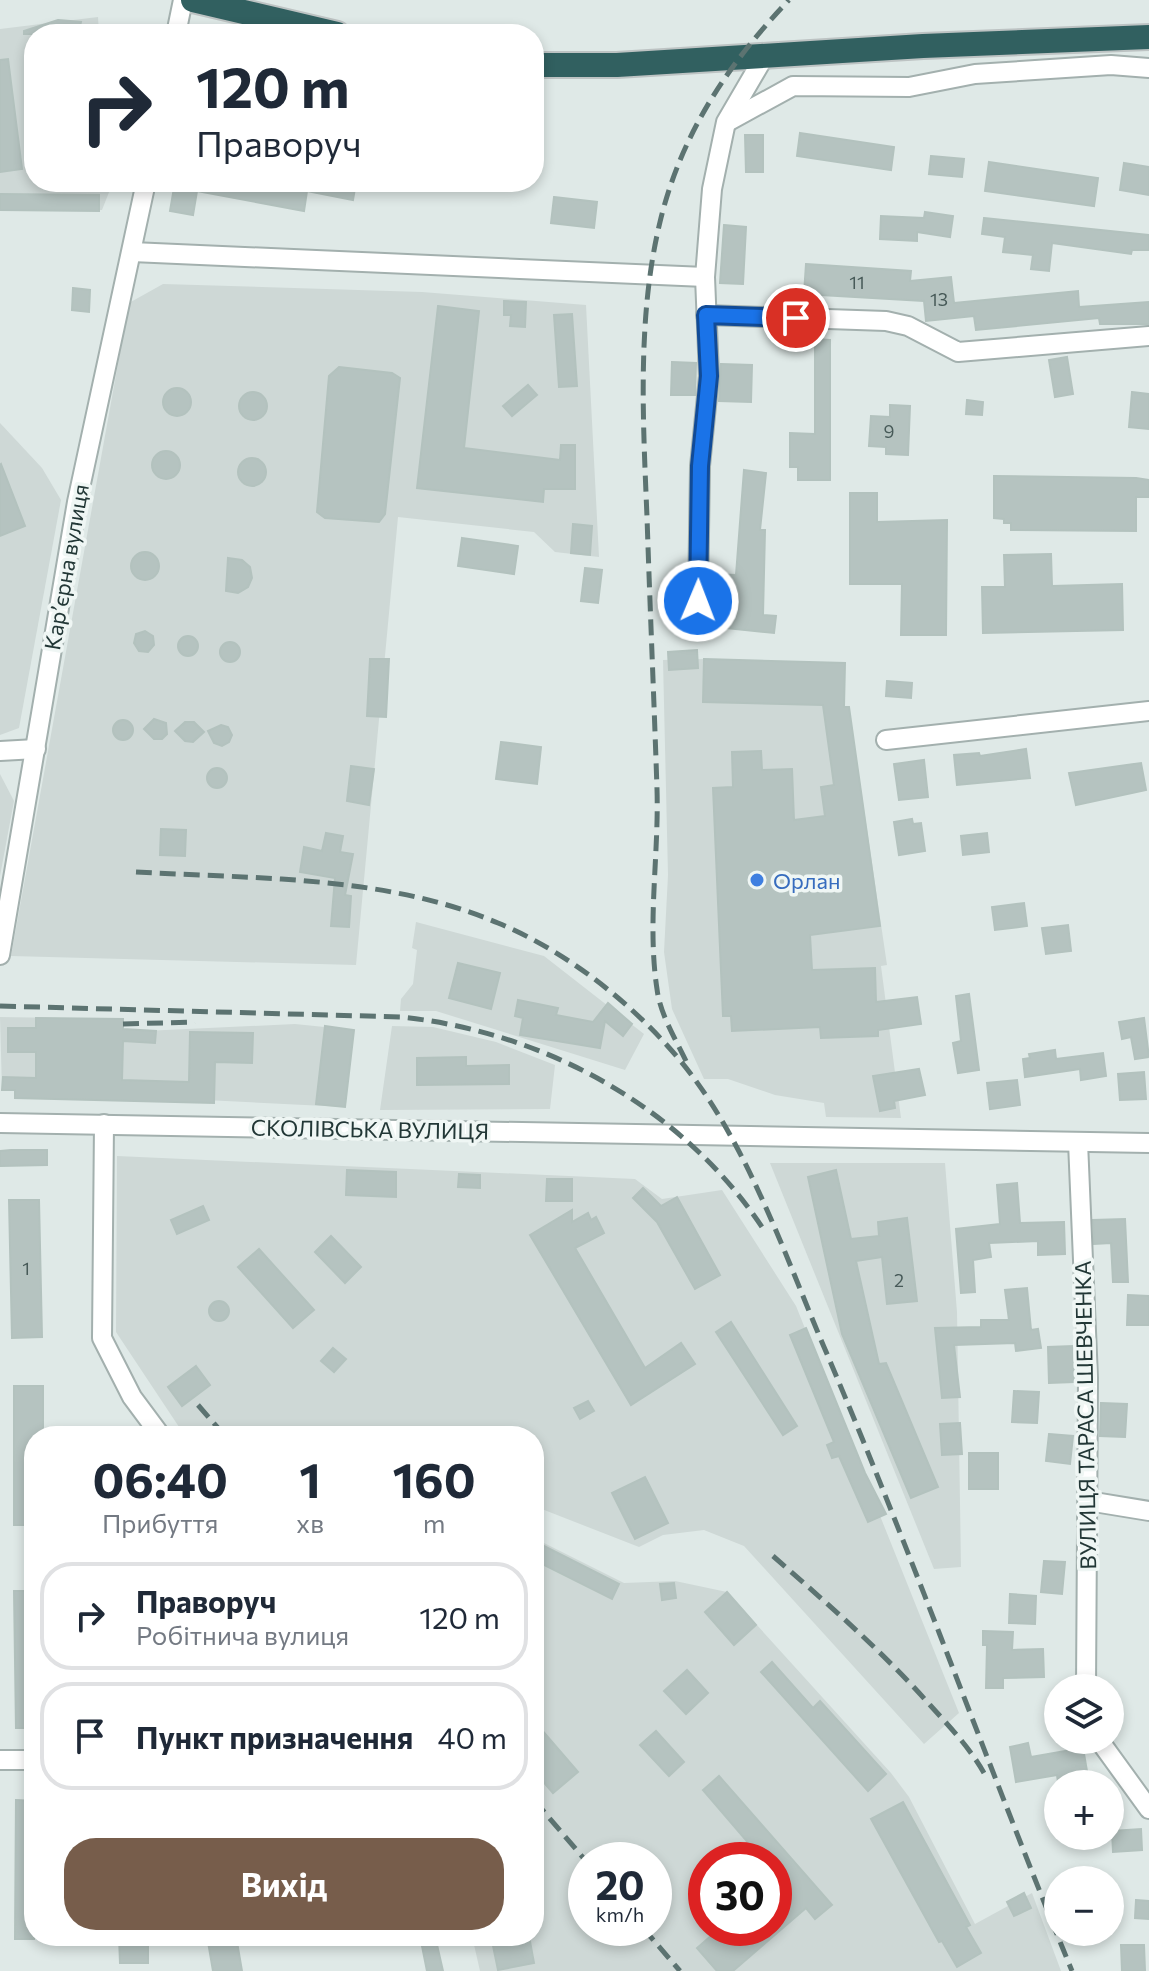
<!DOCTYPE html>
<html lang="uk">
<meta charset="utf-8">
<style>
:root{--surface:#fff;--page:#f2f2f3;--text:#1f2937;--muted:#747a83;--line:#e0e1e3;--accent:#775d4b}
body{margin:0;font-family:Commissioner,sans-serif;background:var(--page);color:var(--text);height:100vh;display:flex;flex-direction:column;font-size:30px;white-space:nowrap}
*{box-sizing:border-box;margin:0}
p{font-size:26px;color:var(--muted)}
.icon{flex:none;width:44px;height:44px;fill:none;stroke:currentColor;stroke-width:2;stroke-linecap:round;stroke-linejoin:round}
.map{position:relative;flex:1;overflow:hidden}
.panel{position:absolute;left:24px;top:1426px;width:520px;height:520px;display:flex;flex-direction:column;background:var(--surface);border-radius:32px;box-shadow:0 4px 12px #0003}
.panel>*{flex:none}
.top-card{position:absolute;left:24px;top:24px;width:520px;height:168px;border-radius:32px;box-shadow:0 4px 12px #0003;background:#fff;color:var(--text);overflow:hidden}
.buttons{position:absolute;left:1044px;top:1674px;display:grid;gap:16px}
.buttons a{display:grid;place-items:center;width:80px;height:80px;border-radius:50%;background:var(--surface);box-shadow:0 4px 12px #0003;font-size:40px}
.speed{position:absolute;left:568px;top:1842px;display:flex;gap:16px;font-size:40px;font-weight:700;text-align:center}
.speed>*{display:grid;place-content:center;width:104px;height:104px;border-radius:50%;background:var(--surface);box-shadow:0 4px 12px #0003;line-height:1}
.speed small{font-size:20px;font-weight:400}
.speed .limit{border:12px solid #d22;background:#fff;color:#111}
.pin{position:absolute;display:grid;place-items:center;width:68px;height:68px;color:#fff;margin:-34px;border:4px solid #fff;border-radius:50%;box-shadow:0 2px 8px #0007}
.me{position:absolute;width:88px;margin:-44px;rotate:1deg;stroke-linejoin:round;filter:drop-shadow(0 0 6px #0008)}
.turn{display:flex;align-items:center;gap:28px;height:168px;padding:0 40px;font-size:36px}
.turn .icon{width:104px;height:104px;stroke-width:2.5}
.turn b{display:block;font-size:56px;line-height:68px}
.eta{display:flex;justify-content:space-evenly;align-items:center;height:136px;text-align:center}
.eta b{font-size:48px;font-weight:700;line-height:56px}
.action{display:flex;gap:16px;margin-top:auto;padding:16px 40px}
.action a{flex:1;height:92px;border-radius:32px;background:var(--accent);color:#fff;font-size:32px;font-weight:700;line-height:92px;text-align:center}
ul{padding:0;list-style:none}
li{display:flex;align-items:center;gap:24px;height:108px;margin:0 16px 12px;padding:0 24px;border:4px solid var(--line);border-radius:32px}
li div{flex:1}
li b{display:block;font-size:30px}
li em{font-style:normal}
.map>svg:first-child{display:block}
.built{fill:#ced8d6;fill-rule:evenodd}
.building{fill:#b5c3c0;stroke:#b3c2be;stroke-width:2}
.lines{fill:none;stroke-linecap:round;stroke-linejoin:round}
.minor-casing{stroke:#a3b0ae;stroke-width:22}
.highway-casing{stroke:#bdc3c3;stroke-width:28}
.minor{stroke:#fff;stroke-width:18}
.highway{stroke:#316060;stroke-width:24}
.rail{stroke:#5c7371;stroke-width:5;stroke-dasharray:16 8;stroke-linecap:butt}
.route-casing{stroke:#114b97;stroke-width:20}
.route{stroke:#1a73e8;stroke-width:14}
.shop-dot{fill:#3f7fe0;stroke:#eff6f4;stroke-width:3}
.labels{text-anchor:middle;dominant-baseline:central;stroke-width:7;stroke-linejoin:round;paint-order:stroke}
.number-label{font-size:18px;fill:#475a58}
.street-label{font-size:22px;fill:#223736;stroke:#eff6f4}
.shop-label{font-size:22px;fill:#366cbe;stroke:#eff6f4;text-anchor:start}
</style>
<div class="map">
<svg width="1149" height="1971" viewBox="0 0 1149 1971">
<rect width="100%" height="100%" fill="#dfe9e7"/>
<g class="built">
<polygon points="98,17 99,34 34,34 34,182 113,182 102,210 0,209 0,29"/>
<polygon points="163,284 422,292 586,305 599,557 555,552 534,532 398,517 356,965 11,956 129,303"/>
<polygon points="0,423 42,468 61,500 19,728 0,735"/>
<polygon points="704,659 845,663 844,706 849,707 887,965 881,966 901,1118 826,1117 824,1103 775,1095 728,1079 704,1079 672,1009 664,952 668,875 663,660"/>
<polygon points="0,774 14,801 0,876"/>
<polygon points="416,922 544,956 644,1034 625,1070 436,1011 400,1011 401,999 413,984 417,950 412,948"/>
<polygon points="0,1017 123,1019 123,1032 295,1024 354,1030 345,1107 2,1090"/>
<polygon points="392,1026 433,1027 496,1042 555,1065 550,1109 380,1110"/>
<polygon points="117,1156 635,1179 662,1199 722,1190 796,1306 959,1713 924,1744 744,1546 704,1530 663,1535 639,1547 534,1506 534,1436 185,1436 116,1332"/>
<polygon points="770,1163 945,1163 957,1312 961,1567 934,1569"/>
<path d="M534 1538 624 1583 675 1581 727 1592 891 1773 909 1797 975 1924 1032 1893 1061 1971H480L472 1936H534ZM586 1860H654V1928H586ZM706 1860H774V1928H706Z"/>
</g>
<g class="building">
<polygon points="58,20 81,22 78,34 24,34 24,31"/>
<polygon points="8,59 22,169 0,172 0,60"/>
<polygon points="800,133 894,147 891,170 797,156"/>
<polygon points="745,135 763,135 763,172 746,172"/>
<polygon points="931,156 964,159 962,177 929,174"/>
<polygon points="989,162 1098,178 1094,206 985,191"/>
<polygon points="1124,163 1149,167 1149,195 1120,190"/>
<polygon points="175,182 356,182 353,200 307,191 304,211 197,191 193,215 170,211"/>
<polygon points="0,194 99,195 99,211 0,210"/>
<polygon points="554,197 597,202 594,228 551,223"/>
<polygon points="925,212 953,216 950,237 917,232 917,241 880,239 881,216 924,218"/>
<polygon points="984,218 1149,235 1149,250 1132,250 1131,254 1052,243 1049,271 1031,269 1033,255 1003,252 1005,237 982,234"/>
<polygon points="724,225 746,227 743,284 720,283"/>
<polygon points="806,264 911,271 910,281 951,277 954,303 1078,291 1079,307 1149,302 1149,324 1100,324 1099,318 976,330 974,316 926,321 924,301 804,294"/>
<polygon points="73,288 90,290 89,312 72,310"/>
<polygon points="504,301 526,302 525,327 510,326 511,315 504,315"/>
<polygon points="438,306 479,311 464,448 560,460 561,445 575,445 575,489 544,489 543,502 417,488"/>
<polygon points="572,314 577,386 559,387 554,315"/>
<polygon points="815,339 830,340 830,480 798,480 798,467 790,467 790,433 815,434"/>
<polygon points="1067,357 1073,394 1055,397 1049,360"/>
<polygon points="672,362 696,363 695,395 671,395"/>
<polygon points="721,364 752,365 751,402 719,401"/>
<polygon points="339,367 392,373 400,378 385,514 379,522 325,518 317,512 329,376"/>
<polygon points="528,385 537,395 512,416 503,406"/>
<circle cx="177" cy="402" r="14"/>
<polygon points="1132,392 1149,394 1149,429 1129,427"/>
<circle cx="253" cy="406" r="14"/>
<polygon points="967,400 983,402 982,415 966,414"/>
<polygon points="890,405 910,406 908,455 886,454 886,447 869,446 871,416 890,417"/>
<circle cx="166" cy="465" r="14"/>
<circle cx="252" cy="472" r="14"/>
<polygon points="1,464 25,526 0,536 0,465"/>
<polygon points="744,470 766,473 760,530 765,530 763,615 776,616 774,633 727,628 730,598 714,597 715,574 736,575"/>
<polygon points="994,476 1136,478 1149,480 1149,497 1136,497 1136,531 1011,530 1011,523 1004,523 1004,519 994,518"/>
<polygon points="850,493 877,493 877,522 947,520 946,635 901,635 902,584 850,584"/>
<polygon points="573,524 592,526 590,555 571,553"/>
<polygon points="462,538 518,546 514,574 458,566"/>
<circle cx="145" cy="566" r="14"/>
<polygon points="1051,554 1052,586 1122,584 1123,630 983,633 982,587 1005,587 1004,555"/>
<polygon points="228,558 242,560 250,567 252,578 248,587 238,593 226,591"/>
<polygon points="585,568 602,570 598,603 581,601"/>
<polygon points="145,631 153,636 154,645 148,652 139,651 134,643 136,634"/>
<circle cx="188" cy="646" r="10"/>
<circle cx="230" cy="652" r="10"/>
<polygon points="697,650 698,668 669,670 668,652"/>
<polygon points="370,659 389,659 386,717 367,716"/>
<polygon points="704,659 845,663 844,707 849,707 880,926 810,935 812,970 875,968 876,1002 917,997 921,1024 878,1030 878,1036 821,1038 820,1027 732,1031 731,1016 723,1016 713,788 733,787 732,752 761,751 762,770 792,769 794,820 825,816 821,787 834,785 823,705 703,702"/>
<polygon points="887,681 912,683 911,698 886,696"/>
<polygon points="154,719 166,723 167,734 162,739 154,739 144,729"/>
<circle cx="123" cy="730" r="10"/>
<polygon points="185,722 194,722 204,732 193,742 185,741 175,731"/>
<polygon points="221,725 228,727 232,735 229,742 222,746 214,743 208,731"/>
<polygon points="501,742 541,747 537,784 496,779"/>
<polygon points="1026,749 1030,778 957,785 954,755 979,753 980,756"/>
<polygon points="924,760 928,797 899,800 894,764"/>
<polygon points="1141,763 1146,790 1076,805 1069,773"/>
<polygon points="351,766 374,769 369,805 347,801"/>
<circle cx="217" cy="778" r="10"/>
<polygon points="912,819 913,824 921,823 925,851 899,855 894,822"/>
<polygon points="161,829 186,830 185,856 160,855"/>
<polygon points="326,833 343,836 340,852 353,854 345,895 351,896 349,927 331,926 335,878 300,872 304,847 322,851"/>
<polygon points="987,833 989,852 963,855 961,836"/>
<polygon points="1024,903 1027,926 995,930 992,907"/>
<polygon points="1068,925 1071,951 1046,954 1042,928"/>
<polygon points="458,963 500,973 491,1009 449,998"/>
<polygon points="969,994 979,1070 958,1073 953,1043 961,1041 956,996"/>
<polygon points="518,1000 558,1008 556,1015 593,1022 608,1003 632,1024 623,1036 605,1021 600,1048 520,1035 523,1018 515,1016"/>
<polygon points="36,1018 123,1019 123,1029 156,1031 155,1043 123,1041 122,1080 189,1082 190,1032 253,1033 252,1063 215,1062 214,1103 15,1098 15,1090 2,1090 3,1077 36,1078 36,1052 8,1052 8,1028 36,1028"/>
<polygon points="1144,1018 1149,1057 1135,1059 1131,1037 1122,1039 1119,1022"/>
<polygon points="325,1026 354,1030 345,1107 316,1104"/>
<polygon points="1055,1050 1056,1059 1103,1053 1106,1076 1081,1080 1080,1069 1025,1077 1023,1059 1030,1058 1029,1054"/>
<polygon points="466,1057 466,1066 509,1065 509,1084 417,1085 417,1058"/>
<polygon points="919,1069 925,1095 894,1101 895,1108 880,1111 873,1076"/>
<polygon points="1144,1072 1146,1099 1120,1100 1118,1074"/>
<polygon points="1017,1080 1020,1105 990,1109 987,1083"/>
<polygon points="11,1150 47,1150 47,1165 0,1166 0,1151"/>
<polygon points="347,1170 396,1172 396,1197 346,1195"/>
<polygon points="836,1170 851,1239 879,1236 878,1222 907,1218 917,1301 887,1304 882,1257 856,1261 879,1364 886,1363 938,1487 911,1498 842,1334 808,1177"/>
<polygon points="459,1174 480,1175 480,1188 458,1187"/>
<polygon points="547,1179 572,1179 572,1201 546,1201"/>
<polygon points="1017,1183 1020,1223 1064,1222 1065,1254 1038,1255 1038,1241 989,1243 991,1257 973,1260 975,1292 961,1293 956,1229 1000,1224 997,1185"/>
<polygon points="643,1188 661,1206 677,1197 720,1275 695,1289 657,1222 633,1198"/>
<polygon points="9,1200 39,1200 42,1337 12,1338"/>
<polygon points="203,1206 209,1220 177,1234 171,1220"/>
<polygon points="572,1210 572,1222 588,1213 591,1220 596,1217 604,1233 575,1248 645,1368 681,1343 695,1364 631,1405 530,1235"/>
<polygon points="1125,1219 1128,1282 1113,1282 1111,1243 1094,1244 1093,1220"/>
<polygon points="331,1236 361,1267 345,1283 315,1252"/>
<polygon points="259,1249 314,1310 293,1328 238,1267"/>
<polygon points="1027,1288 1031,1330 1038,1329 1041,1348 1016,1351 1015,1343 954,1345 960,1397 942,1398 935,1328 981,1327 981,1320 1009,1320 1005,1290"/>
<polygon points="1128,1295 1149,1296 1149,1325 1127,1325"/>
<circle cx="219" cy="1311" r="10"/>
<polygon points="731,1322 797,1426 783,1435 716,1332"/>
<polygon points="806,1328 865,1473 886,1514 868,1522 839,1456 832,1458 827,1445 834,1442 790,1335"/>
<polygon points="1073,1346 1074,1382 1049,1383 1048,1347"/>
<polygon points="333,1348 346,1359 334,1372 321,1361"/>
<polygon points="196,1366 210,1385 182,1406 168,1387"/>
<polygon points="14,1386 43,1386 43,1436 34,1436 34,1525 14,1525"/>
<polygon points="1014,1391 1039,1392 1037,1423 1012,1422"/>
<polygon points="588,1401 594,1411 580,1419 574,1408"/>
<polygon points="1101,1403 1127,1404 1125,1437 1100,1436"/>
<polygon points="960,1423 962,1454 942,1455 940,1424"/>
<polygon points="1049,1434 1073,1436 1070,1464 1046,1461"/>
<rect x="969" y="1453" width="29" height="36"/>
<polygon points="645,1477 668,1523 635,1539 612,1493"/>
<polygon points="534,1541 619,1584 612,1599 534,1560"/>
<polygon points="1044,1561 1065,1562 1062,1594 1041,1592"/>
<polygon points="674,1583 676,1598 662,1600 660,1584"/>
<polygon points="14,1591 34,1591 34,1728 16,1728"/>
<polygon points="727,1592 756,1625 734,1645 705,1612"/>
<polygon points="1010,1594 1036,1596 1035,1624 1009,1623"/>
<polygon points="983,1631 1013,1632 1012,1650 1043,1649 1044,1677 1003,1678 1003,1688 986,1688 987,1645 983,1645"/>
<polygon points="772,1662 813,1708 820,1701 886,1774 868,1791 761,1672"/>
<polygon points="687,1670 708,1693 686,1714 664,1691"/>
<polygon points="534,1721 578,1772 553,1793 534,1771"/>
<polygon points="656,1731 684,1762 669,1776 640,1745"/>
<polygon points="1028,1743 1031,1757 1083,1748 1088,1777 1058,1782 1057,1775 1016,1782 1010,1747"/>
<polygon points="719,1776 832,1905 815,1919 806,1908 733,1971 717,1971 697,1948 720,1928 774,1928 774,1860 763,1860 703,1790"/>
<polygon points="16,1800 34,1801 34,1939 15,1939"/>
<polygon points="903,1802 970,1925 966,1927 981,1953 957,1967 942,1941 939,1942 871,1819"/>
<polygon points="1141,1829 1142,1850 1113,1852 1112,1831"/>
<polygon points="1024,1893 1031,1908 1014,1916 1007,1902"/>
<polygon points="1136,1900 1149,1901 1149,1919 1135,1918"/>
<polygon points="119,1936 148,1936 148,1963 120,1963"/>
<polygon points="207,1936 236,1936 242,1971 213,1971"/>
<polygon points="420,1936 435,1936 443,1971 427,1971"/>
<polygon points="491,1936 529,1936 534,1963 498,1970"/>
<polygon points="1121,1945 1144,1945 1145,1971 1122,1971"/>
</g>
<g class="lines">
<g class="minor-casing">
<g id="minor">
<polyline points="176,34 183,0"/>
<polyline points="727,122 793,86 909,87 975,74 1111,65 1149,68"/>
<polyline points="132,252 705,277"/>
<polyline points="706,315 886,321 908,326 958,352 1149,336"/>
<polyline points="698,601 700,466 709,376 705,277 712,189 726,122 764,57"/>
<polyline points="886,740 1149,711"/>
<polyline points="0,751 36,749"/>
<polyline points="0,955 77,502 146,182"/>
<polyline points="0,1123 1149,1143"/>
<polyline points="104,1124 102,1338 132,1397 161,1436"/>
<polyline points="1078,1142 1088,1378 1086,1688"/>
<polyline points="1088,1501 1149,1511"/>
<polyline points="1099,1740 1149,1809"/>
<polyline points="0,1760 34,1760"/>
</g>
</g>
<g class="highway-casing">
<g id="highway">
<polyline points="193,0 337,34"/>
<polyline points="534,65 617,65 923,46 1149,37"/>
</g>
</g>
<use href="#minor" class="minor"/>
<use href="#highway" class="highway"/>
<g class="rail">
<path d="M136 872C256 879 385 875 498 923 573 954 648 1015 696 1081 752 1158 787 1260 824 1347 912 1553 987 1764 1072 1971"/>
<path d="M0 1006 401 1017C546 1032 686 1109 766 1233"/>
<polyline points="123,1024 195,1022"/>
<path d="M686 1061C675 1038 660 1014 657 989 647 924 659 855 657 789 654 699 650 608 647 517 643 420 637 317 660 222 681 134 728 64 789 0"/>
<polyline points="198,1405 225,1436"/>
<path d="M773 1556C828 1604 882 1651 930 1705 949 1726 970 1748 984 1773"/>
<polyline points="534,1800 586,1861"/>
<polyline points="643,1928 680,1971"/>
</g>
</g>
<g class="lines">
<g class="route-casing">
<polyline id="route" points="698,601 700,466 709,376 706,315 796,318"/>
</g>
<use href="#route" class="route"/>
</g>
<circle class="shop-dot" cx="757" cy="880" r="8"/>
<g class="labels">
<g class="number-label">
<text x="857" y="282">11</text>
<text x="939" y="299">13</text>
<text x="889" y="431">9</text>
<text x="26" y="1268">1</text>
<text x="899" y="1280">2</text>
</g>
<g class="street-label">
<text transform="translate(66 567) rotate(-80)">Карʼєрна вулиця</text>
<text transform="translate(370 1129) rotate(1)">СКОЛІВСЬКА ВУЛИЦЯ</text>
<text transform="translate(1085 1415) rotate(-91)">ВУЛИЦЯ ТАРАСА ШЕВЧЕНКА</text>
</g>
<g class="shop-label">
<text x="773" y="880">Орлан</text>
</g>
</g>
</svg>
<div class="buttons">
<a><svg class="icon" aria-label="layers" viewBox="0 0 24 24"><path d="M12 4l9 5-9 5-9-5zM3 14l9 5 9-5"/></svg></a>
<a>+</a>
<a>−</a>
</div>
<div class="speed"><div>20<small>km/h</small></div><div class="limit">30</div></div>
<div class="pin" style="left:796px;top:318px;background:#d93025"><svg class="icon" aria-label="arrive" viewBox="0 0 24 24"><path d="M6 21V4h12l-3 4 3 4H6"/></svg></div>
<svg class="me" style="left:698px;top:601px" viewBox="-20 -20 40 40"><circle r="17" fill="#1a73e8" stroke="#fff" stroke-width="3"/><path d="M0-11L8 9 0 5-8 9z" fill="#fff"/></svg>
<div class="top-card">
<div class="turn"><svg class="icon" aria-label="right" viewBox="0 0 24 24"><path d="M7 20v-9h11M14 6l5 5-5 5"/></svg><div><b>120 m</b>Праворуч</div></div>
</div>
<section class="panel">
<div class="eta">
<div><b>06:40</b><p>Прибуття</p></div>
<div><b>1</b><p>хв</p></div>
<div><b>160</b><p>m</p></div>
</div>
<ul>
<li><svg class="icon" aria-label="right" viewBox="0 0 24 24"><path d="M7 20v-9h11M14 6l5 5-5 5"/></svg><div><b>Праворуч</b><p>Робітнича вулиця</p></div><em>120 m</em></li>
<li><svg class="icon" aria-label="arrive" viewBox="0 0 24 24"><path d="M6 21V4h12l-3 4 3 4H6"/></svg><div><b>Пункт призначення</b></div><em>40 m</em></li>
</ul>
<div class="action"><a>Вихід</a></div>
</section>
</div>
